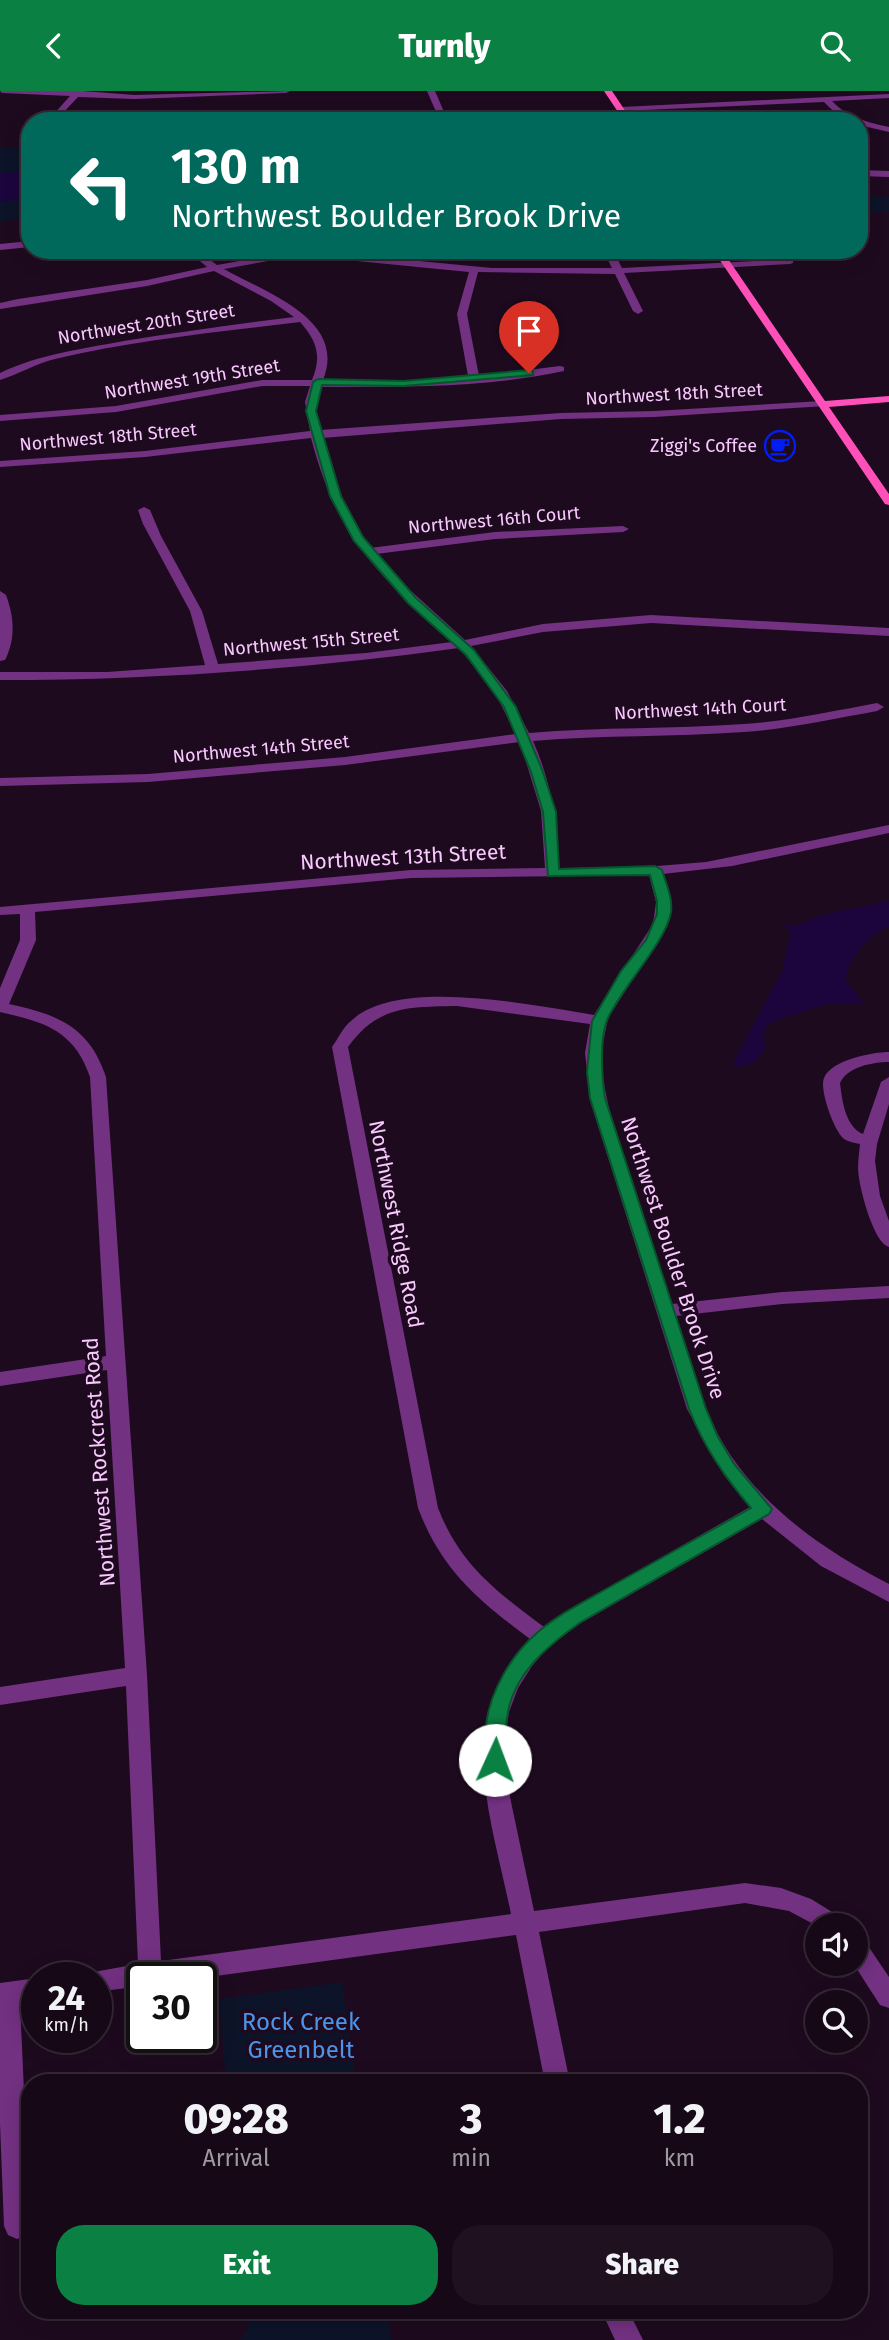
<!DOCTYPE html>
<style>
:root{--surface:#160817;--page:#1f1120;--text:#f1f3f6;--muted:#9e9aa1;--line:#352936;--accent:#0b8043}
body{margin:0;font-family:"Fira Sans",sans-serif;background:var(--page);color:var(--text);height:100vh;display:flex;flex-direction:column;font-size:26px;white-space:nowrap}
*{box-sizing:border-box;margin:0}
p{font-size:23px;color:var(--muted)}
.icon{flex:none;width:38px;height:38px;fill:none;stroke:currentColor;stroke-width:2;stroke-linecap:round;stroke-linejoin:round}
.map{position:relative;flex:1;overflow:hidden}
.drawer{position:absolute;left:21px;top:1983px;width:847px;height:245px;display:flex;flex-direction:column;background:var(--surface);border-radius:28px;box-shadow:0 4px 18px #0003,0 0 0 2px var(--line)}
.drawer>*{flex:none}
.hud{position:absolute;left:21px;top:21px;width:847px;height:147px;border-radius:28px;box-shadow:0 4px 18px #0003,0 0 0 2px var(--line);background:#00695c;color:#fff;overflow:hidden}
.fabs{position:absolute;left:805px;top:1822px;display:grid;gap:14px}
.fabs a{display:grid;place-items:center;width:63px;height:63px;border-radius:50%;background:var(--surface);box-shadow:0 4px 18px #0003,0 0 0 2px var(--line);font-size:35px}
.speed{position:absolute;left:21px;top:1871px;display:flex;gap:14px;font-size:35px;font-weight:700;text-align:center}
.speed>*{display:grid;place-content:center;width:91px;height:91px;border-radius:50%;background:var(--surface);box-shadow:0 4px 18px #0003,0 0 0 2px var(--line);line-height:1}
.speed small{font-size:18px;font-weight:400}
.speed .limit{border:4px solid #111;border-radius:10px;background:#fff;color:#111}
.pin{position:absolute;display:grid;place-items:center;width:60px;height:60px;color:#fff;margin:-72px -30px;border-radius:50% 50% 50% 0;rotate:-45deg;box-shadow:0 0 7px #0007}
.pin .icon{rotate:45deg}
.me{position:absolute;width:77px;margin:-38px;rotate:2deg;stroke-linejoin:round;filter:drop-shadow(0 0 5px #0008)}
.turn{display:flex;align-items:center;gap:24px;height:147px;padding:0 35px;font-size:32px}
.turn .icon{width:91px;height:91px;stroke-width:2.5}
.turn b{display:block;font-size:49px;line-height:60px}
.eta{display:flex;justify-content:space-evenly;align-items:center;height:119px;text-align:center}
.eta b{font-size:42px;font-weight:800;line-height:49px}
.action{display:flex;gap:14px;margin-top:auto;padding:14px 35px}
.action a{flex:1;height:80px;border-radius:28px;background:var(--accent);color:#fff;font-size:28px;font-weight:800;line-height:80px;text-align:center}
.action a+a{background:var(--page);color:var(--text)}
header{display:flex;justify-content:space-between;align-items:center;height:91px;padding:0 35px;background:var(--accent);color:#fff;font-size:32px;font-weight:800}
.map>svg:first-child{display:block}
.green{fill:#0d1429}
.water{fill:#1c053d}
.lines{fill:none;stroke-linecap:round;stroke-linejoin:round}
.minor{fill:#733182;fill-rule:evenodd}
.major{fill:#ff4fb8;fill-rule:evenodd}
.route{fill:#0b8043;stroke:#07532c;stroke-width:2}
.labels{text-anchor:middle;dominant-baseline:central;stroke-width:7;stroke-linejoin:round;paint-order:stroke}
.far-street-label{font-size:18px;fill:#f9c8ff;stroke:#1e0a1f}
.far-poi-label{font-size:18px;fill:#f9c8ff;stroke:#1e0a1f;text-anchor:end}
.street-label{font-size:21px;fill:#f9c8ff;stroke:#1e0a1f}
.near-park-label{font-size:24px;fill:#4a95e9;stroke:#1e0a1f}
</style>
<header><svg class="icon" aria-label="back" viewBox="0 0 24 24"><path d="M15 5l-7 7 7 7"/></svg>Turnly<svg class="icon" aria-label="search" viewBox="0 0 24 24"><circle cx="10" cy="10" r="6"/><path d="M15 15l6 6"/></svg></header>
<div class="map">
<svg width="889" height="2249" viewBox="0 0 889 2249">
<rect width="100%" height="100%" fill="#1e0a1f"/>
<g class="green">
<polygon points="0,56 30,57 30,127 0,130"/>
<polygon points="859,104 889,106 889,121 859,120"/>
<polygon points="342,1891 356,1991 226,1991 219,1908"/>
<polygon points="247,2219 387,2219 391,2249 240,2249 248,2239"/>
</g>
<g class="water">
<polygon points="30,79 30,107 0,111 0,83"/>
<path d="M889 810V836C869 843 848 867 846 889L860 908 867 912H831L782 927 768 934 764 941 765 958C759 969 750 975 738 976L733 972 783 878 791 840 780 833 795 835 822 824Z"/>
</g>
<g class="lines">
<g class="minor">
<polygon points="0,0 83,0 134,4 290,0 286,2 134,8 78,6 61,24 63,30 55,30 53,24 70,5 2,2"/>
<polygon points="427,0 435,0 448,30 440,30"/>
<path d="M889 3V7L832 10C848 27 867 31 889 36V41L859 34V30C842 30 835 22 824 11L621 20 617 18 621 16Z"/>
<polygon points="859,79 889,80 889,86 859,85"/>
<polygon points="30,150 30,156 0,159 0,153"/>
<path d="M187 159H197L217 174 279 163 326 161 492 177H612L603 159H613L622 177 793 168V172L790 173 624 182 643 220 638 223 633 220 615 183 478 181 467 223 479 285 560 275 564 276V280C484 297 401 296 320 296 314 311 317 324 320 339L561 322 654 320 822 310 826 311V315L654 326 561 328 322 347 344 411 370 457 495 441 623 435 629 438 623 441 495 448 376 463 400 490 465 549 543 533 651 524 889 537V545L651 532 543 541 471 555 507 600 529 642C601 636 673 638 744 633 789 630 833 620 877 612L884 616 877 620C833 628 788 638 744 641 673 646 603 644 533 650 551 690 558 734 559 777L645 776 706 771 889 734V742L732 775 663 783 671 811 668 833 608 927 601 962 603 988 610 1023 672 1213 782 1201 889 1195V1207L782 1213 676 1225C686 1256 695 1288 706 1318 739 1400 813 1454 889 1493V1511L821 1475 762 1428 581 1532 551 1553 532 1575 518 1597 509 1621 504 1655 510 1706 534 1820 745 1792 781 1797 811 1808 842 1827 846 1834 817 1835 789 1820 745 1812 539 1841 570 1992H545L516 1844 201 1887 142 1886V1895L96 1901V1886H86L88 1882 138 1873 126 1595 0 1614V1596L125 1577 107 1279 0 1295V1281L106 1265 90 986C74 939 44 931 0 921V897L20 849V823L0 824V816L411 779 545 777 541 720 520 651 345 674 148 691 0 695V687L148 683 345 666 516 643 494 600 459 557C307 578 153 589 0 589V581H107L205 574 190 520 143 433 138 419 144 416 150 419 161 445 202 520 218 573 366 562 452 551C377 482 338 449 311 347L145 366 0 376V370L145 360 310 340 305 311 310 295H262L116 321 0 330V324L116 315 262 289H312C322 265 317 250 300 231 219 241 135 249 55 268 35 273 19 283 0 289V282C40 263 81 258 124 250 180 241 237 233 294 226L271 210 214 180 147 195 0 218V212L18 208 147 189 207 176ZM326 167 469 181 457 223 468 285 404 290 323 289C348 228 264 201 224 178L279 168ZM649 784 656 811 653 833 594 924C535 915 398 885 351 930 343 936 338 948 332 956L418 1417C442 1480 478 1509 530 1548 453 1633 491 1724 511 1823L161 1870 147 1584 106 986C89 935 58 924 9 913L36 849 35 821 411 787ZM457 915 590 933 585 962 591 1012 687 1318 724 1384 750 1416 567 1520 544 1536C497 1501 460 1474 438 1417L348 956C378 914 410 916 457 915Z"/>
<path d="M0 500 6 504C14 526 16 547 5 569L0 570Z"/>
<path d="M889 961V971C873 971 847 976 840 992 842 1008 845 1036 863 1043L881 991 889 986V1013L877 1053 875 1070 880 1105 889 1130V1156C874 1152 861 1102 859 1087 857 1075 859 1064 860 1053 855 1052 849 1051 844 1048 834 1040 819 998 824 987 831 969 873 961 889 961Z"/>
<polygon points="856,1846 864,1849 889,1886 889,1917 880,1914 853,1872 856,1872"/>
<polygon points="37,1887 37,1909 20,1911 30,2136 26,2144 17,2148 8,2144 4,2135 0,2033 0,1892"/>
<polygon points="601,2219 628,2219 643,2249 615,2249"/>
</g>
<g class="major">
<polygon points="604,0 612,0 632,30 624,30"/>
<polygon points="713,159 722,159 825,310 889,305 889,311 829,316 889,403 889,414 885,413"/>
</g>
</g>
<path class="route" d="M529 279 533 280V284L404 295 322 294 316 320 341 405 363 446 416 507 474 559 516 616 543 681 556 721 559 778 655 775 662 779C666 793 673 807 671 821 666 851 622 896 608 927 599 947 602 986 605 1007L706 1318 718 1346 734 1373 772 1418 769 1423 581 1531C547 1555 512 1584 507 1627 505 1640 507 1665 502 1675L495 1678 488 1675C481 1662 484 1648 486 1633 491 1599 511 1564 538 1541 560 1522 589 1508 615 1493 660 1468 706 1442 751 1417 724 1385 704 1356 689 1318L590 1007 587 981 592 930 621 880 646 849 657 823V810L650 784 548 785 543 721 531 681 504 616 466 564 408 512 354 450 330 405 306 320 313 291 318 288 404 290Z"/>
<defs>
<g id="cafe-ring" transform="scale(1.575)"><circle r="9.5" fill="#1e0a1f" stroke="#001ef3" stroke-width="1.5"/><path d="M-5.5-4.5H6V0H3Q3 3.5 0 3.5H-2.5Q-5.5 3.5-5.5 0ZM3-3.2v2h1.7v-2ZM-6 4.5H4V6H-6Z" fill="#001ef3"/></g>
</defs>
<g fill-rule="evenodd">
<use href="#cafe-ring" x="780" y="355"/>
</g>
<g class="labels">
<g class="far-street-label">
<text transform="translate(146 233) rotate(-9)">Northwest 20th Street</text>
<text transform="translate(192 288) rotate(-9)">Northwest 19th Street</text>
<text transform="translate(674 303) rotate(-3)">Northwest 18th Street</text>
<text transform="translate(108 346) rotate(-5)">Northwest 18th Street</text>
<text transform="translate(494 429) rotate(-5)">Northwest 16th Court</text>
<text transform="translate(311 551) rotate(-5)">Northwest 15th Street</text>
<text transform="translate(700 618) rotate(-3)">Northwest 14th Court</text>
<text transform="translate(261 658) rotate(-5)">Northwest 14th Street</text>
</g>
<g class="far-poi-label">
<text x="757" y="355">Ziggi's Coffee</text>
</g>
<g class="street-label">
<text transform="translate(403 766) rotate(-3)">Northwest 13th Street</text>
<text transform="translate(396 1133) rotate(79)">Northwest Ridge Road</text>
<text transform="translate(673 1167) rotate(72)">Northwest Boulder Brook Drive</text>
<text transform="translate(99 1371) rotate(-94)">Northwest Rockcrest Road</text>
</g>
<g class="near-park-label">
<text x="301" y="1931">Rock Creek<tspan x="301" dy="28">Greenbelt</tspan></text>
</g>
</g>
</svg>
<div class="fabs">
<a><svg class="icon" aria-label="sound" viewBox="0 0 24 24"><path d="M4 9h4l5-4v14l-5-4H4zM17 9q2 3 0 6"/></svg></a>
<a><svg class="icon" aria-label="search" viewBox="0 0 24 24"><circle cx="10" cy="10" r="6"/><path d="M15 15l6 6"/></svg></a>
</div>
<div class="speed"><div>24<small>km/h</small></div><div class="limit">30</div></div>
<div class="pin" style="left:529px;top:282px;background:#d93025"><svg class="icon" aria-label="arrive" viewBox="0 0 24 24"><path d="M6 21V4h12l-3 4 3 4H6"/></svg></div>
<svg class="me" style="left:495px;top:1669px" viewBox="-20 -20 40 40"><circle r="19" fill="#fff"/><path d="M0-13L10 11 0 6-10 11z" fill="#0b8043"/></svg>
<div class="hud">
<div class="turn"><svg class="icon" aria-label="left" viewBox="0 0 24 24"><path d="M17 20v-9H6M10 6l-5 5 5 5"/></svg><div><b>130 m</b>Northwest Boulder Brook Drive</div></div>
</div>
<section class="drawer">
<div class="eta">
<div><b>09:28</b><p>Arrival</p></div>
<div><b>3</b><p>min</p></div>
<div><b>1.2</b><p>km</p></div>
</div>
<div class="action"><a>Exit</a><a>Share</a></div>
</section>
</div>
